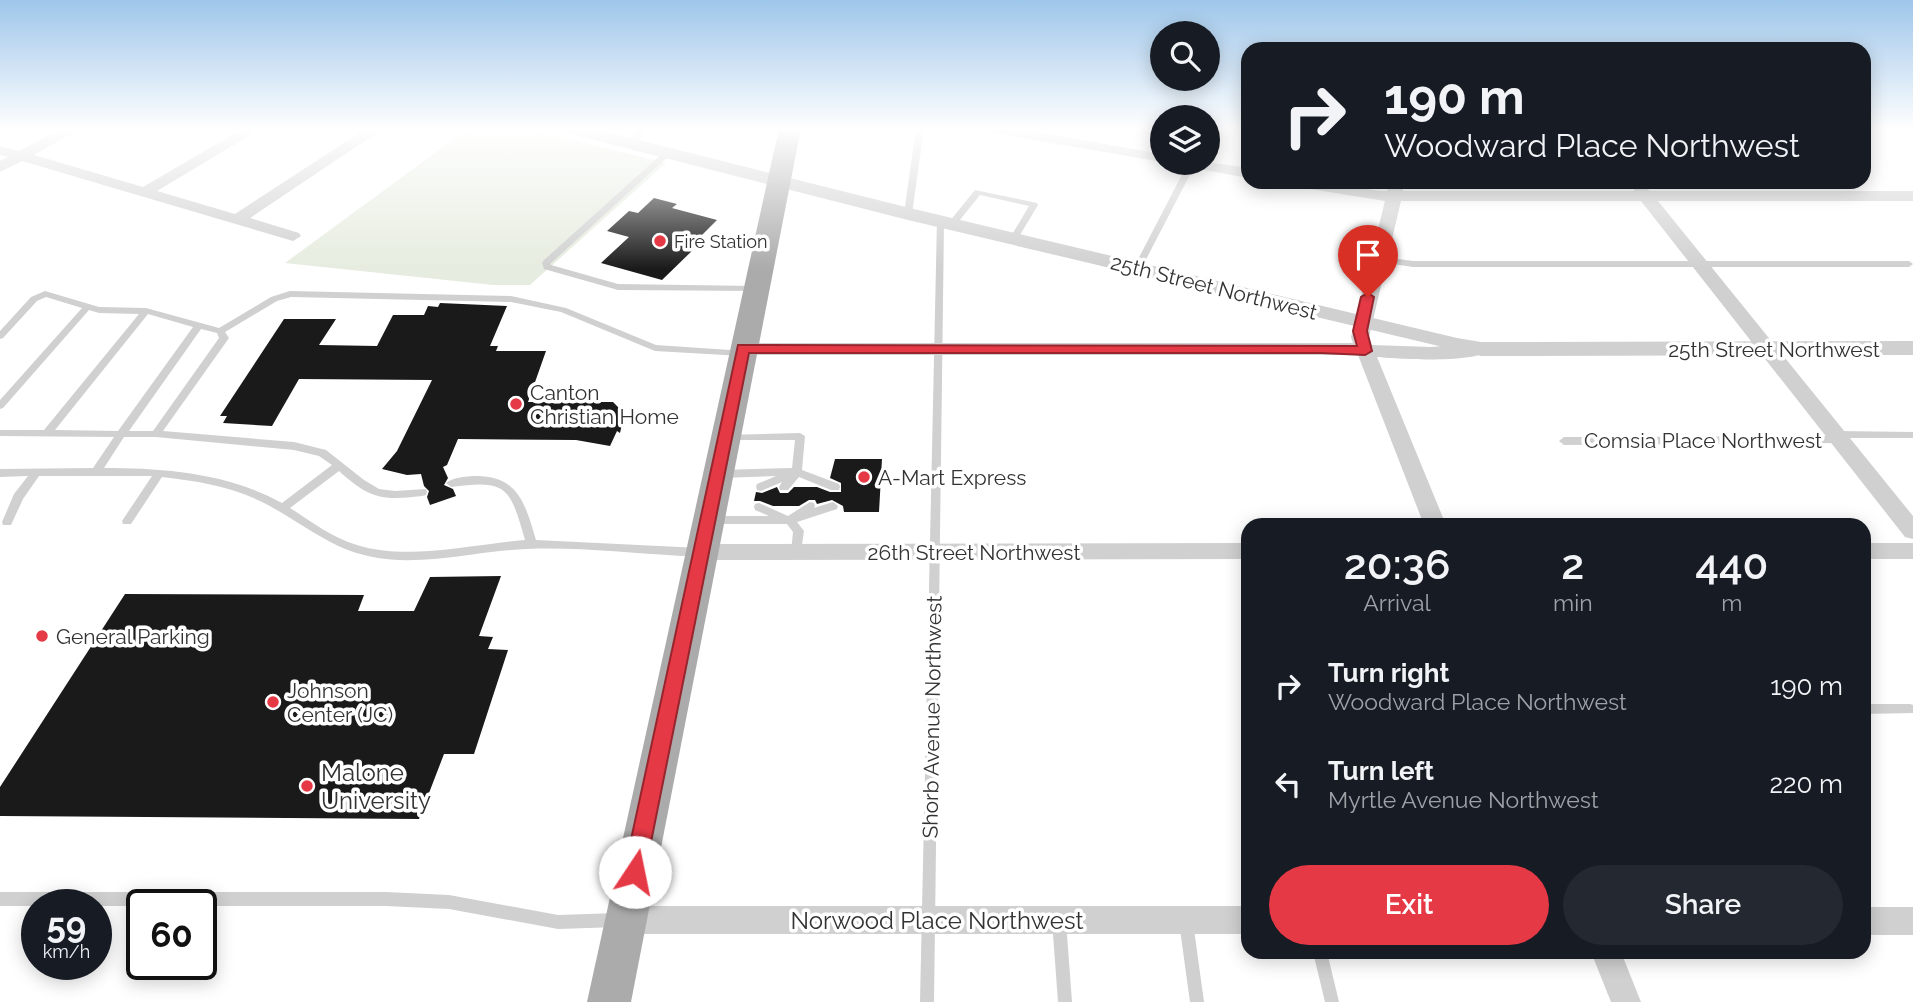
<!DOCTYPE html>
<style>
:root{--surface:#171b24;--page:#242831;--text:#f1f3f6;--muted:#9ea1a6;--accent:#e63946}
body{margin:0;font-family:Raleway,sans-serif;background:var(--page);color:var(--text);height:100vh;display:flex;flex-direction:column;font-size:26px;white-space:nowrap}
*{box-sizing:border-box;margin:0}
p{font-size:23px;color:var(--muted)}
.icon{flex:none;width:38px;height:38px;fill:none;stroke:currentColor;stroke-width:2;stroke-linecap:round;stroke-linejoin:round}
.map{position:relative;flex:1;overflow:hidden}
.drawer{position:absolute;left:1241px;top:518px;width:630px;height:441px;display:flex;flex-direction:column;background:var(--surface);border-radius:21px;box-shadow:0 4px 18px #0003}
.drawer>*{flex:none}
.top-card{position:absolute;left:1241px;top:42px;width:630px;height:147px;border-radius:21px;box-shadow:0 4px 18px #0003;background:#171b24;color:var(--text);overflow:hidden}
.controls{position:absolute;left:1150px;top:21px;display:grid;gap:14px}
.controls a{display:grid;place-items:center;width:70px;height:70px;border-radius:50%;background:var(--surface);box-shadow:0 4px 18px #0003;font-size:35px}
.speed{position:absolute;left:21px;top:889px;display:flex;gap:14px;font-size:35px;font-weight:700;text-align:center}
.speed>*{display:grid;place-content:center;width:91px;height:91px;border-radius:50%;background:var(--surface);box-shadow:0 4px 18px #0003;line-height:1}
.speed small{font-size:18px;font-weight:400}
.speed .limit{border:4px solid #111;border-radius:10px;background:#fff;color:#111}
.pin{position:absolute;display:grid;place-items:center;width:60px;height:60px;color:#fff;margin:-72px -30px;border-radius:50% 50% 50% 0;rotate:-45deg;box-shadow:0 0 7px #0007}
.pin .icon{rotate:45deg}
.me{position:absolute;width:77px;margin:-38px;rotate:11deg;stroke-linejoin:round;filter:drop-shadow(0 0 5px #0008)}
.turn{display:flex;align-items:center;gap:24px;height:147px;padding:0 28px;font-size:32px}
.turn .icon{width:91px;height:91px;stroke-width:2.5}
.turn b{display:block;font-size:49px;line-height:60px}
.eta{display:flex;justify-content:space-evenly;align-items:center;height:119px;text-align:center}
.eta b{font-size:42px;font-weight:600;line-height:49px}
.action{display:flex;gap:14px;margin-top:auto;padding:14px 28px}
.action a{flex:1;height:80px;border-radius:42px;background:var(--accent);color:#fff;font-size:28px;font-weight:600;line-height:80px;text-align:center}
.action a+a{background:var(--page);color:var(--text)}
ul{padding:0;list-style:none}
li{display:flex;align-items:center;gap:21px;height:98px;padding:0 28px}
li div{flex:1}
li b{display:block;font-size:26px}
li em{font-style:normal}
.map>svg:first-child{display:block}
.green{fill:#e6ecdf}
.building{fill:#1a1a1a}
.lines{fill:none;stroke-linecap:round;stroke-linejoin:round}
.service{fill:#d0d0d0;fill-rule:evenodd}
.minor{fill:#d0d0d0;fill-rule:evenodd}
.tertiary{fill:#d0d0d0;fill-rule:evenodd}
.primary{fill:#ababab;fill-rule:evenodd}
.route{fill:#e63946;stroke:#96252e;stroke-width:2}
.poi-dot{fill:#e63946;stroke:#fff;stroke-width:2.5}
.labels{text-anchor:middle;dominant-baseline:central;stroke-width:7;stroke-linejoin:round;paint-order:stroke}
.far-poi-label{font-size:18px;fill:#333;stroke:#fff;text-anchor:start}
.street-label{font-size:21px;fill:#333;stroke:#fff}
.poi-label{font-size:21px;fill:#333;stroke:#fff;text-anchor:start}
.near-poi-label{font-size:24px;fill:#333;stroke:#fff;text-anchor:start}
.near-street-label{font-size:24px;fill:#333;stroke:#fff}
</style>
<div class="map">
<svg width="1913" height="1002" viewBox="0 0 1913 1002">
<rect width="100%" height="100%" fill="#fff"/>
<polygon class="green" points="469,128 525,128 666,163 530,285 493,285 285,263"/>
<g class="building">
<polygon points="654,198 677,204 672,208 717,220 692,245 697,246 662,280 601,263 629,237 607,231 629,211 638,213"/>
<polygon points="440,303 507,306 490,346 498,346 496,351 546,351 528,402 613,402 623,412 624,416 620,433 617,431 610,446 576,440 458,439 447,465 443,467 448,478 444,485 453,489 456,496 430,505 427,497 429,491 424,486 421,474 407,475 382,469 397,451 432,380 299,379 272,426 223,423 227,416 220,416 284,319 336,319 319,345 377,346 393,315 424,315 428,306 438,307"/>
<polygon points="835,459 882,459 879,512 844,512 843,506 832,500 817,504 815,500 809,500 799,506 773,506 760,501 754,501 756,492 762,493 777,487 780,493 788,493 794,487 817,487 830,492 841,492 841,483 830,478"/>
<polygon points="501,576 479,636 493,637 488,649 508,650 474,754 444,754 419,819 0,816 0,787 125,594 364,595 358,611 414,611 430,577"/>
</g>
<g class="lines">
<g class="service">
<polygon points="637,128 644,128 637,146 631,146 630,144"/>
<polygon points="916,128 924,128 912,214 908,216 904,214"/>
<polygon points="1208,128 1214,128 1211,136 1208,136"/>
<polygon points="665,151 672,153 550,264 551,265 618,284 755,286 758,287 758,291 618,290 544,269 542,263 543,261"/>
<polygon points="1188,163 1196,163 1141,269 1140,271 1134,271 1133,269"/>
<polygon points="975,190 1037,203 1038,205 1017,240 1014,240 1010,238 1029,206 980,195 955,226 949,226 949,222"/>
<polygon points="937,220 940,220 944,222 934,1002 920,1002"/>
<polygon points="1377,256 1413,261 1909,261 1913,264 1909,267 1413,267 1374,261 1374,257"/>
<path d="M45 291 99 307 146 308 219 328 271 297 290 291 511 296 566 308 656 345 745 351 747 353 742 356 655 351 561 312 511 302 291 297 277 301 225 332 229 338 163 431 294 442 326 450 364 480 379 489 395 491 426 489 427 492 426 495 422 496C381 501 369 498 339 471L290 508C312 522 333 538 357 545 408 561 473 544 525 540 510 488 508 479 451 487L446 483C452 478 463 477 472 476 518 474 525 503 536 540L700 548 704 549 705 552 704 555 681 556C629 553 578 547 527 549 475 551 420 568 368 556 327 547 297 519 260 501 230 486 196 481 162 477L131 524H123L122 521 152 476H39L23 499 11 525H3L2 522 14 494 28 476 0 477V469L93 468 114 437 0 436V430H44L139 314 99 313 89 310 3 408 0 409V400L82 308 46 297 37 301 3 338 0 339V331L31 297ZM148 314 193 327 118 431 55 430ZM201 329 217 333 219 338 153 431H129ZM124 437H156L294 450 319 456 332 465 282 503C227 473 165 468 104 468Z"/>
<polygon points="1837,431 1913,432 1913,438 1845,438 1845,441 1841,443 1564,445 1559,441 1564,437 1833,436 1833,432"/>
<polygon points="800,433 805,436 802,470 839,484 840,487 839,490 831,490 799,477 788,490 780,490 779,487 782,482 761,491 757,490 756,487 757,484 776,476 720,478 715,474 720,470 792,468 795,440 729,440 724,437 725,435"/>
<polygon points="810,502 814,503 815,506 814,508 833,502 838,506 837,509 797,522 804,531 801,552 800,555 792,555 791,552 793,532 787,524 710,524 706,523 705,520 706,517 710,516 769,516 755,510 754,507 755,504 759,503 788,516"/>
<polygon points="1864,704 1910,704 1913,705 1913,713 1864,714"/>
<polygon points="0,892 386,892 449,895 558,915 618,913 623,915 625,920 623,925 618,927 558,929 449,909 386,906 0,906"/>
<polygon points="1059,914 1064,916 1066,921 1072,1002 1058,1002 1052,921 1054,916"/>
<polygon points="1186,915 1191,917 1193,922 1204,1002 1190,1002 1179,922 1181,917"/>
<polygon points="1313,952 1327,952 1339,1002 1325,1002"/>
</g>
<g class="minor">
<polygon points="63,128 81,128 34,155 143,187 244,128 262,128 157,191 235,214 367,128 384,128 250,218 299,233 301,236 293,241 22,161 0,172 0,161 8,157 0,155 0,146 19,151"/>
<polygon points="982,128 1015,128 1162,154 1162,162 989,132"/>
<polygon points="1208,162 1248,168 1248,178 1189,167 1182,163"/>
<path d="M1290 182H1325L1380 191H1387L1391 182H1403V191H1634L1635 186 1640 184 1650 191H1913V201H1658L1913 516V539L1905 537 1641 201H1401L1369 337 1372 345 1431 347 1481 343 1490 349C1479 364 1397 359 1377 357L1446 525H1424L1358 355H743L734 349 743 343H1353L1351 337 1385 201 1298 187Z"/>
<polygon points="1248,543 1248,559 701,560 693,558 690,552 693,546 701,544"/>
<rect x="1864" y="543" width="49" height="16"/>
<polygon points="626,906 1248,906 1248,934 626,934 616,930 612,920 616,910"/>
<rect x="1864" y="907" width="49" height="28"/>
<polygon points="1591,952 1621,952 1641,1002 1611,1002"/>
</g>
<polygon class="tertiary" points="560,128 591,128 910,208 1457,338 1481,342 1913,341 1913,355 1481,356 908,220 563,132"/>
<polygon class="primary" points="779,128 801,128 631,1002 587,1002"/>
</g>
<linearGradient id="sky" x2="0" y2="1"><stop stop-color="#9ec6ea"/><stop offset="0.48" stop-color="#fff"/><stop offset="1" stop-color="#fff" stop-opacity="0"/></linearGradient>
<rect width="1913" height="269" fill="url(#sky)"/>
<polygon class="route" points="1368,293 1374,297 1367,331 1372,351 1365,355 1321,353 749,353 645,872 642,879 635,882 627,879 624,872 738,345 1357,346 1353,331 1361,297"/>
<g class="poi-dot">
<circle cx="660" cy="241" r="7"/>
<circle cx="516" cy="404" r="7"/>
<circle cx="864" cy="477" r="7"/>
<circle cx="42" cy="636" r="7"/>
<circle cx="273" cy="702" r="7"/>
<circle cx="307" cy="786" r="7"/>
</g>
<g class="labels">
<g class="far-poi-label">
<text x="674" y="241">Fire Station</text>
</g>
<g class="street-label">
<text transform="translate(1214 287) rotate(14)">25th Street Northwest</text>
<text x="1774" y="349">25th Street Northwest</text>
<text x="1703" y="440">Comsia Place Northwest</text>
<text x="974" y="552">26th Street Northwest</text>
<text transform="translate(932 717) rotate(-89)">Shorb Avenue Northwest</text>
</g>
<g class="poi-label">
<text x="530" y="392">Canton<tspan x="530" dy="24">Christian Home</tspan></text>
<text x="878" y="477">A-Mart Express</text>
<text x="56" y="636">General Parking</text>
<text x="287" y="690">Johnson<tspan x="287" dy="24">Center (JC)</tspan></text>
</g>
<g class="near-poi-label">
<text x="321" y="772">Malone<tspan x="321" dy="28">University</tspan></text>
</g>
<g class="near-street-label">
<text x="937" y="920">Norwood Place Northwest</text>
</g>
</g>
</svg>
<div class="controls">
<a><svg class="icon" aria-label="search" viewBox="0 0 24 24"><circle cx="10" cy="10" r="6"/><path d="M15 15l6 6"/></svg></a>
<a><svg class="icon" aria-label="layers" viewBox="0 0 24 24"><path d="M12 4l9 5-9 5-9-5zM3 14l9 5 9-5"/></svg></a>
</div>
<div class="speed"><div>59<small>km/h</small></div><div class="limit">60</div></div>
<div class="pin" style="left:1368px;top:297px;background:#d93025"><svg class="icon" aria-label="arrive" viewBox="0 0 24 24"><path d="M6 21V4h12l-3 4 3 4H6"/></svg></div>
<svg class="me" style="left:635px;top:872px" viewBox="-20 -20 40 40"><circle r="19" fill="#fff"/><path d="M0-13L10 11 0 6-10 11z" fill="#e63946"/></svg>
<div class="top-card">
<div class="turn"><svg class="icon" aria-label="right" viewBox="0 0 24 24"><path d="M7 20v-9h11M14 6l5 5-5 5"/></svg><div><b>190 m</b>Woodward Place Northwest</div></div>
</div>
<section class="drawer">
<div class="eta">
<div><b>20:36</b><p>Arrival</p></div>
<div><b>2</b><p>min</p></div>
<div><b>440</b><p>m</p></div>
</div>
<ul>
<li><svg class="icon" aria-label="right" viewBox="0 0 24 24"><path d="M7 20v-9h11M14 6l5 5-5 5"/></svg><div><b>Turn right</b><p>Woodward Place Northwest</p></div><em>190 m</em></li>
<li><svg class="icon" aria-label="left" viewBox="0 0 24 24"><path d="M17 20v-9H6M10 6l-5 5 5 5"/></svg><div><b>Turn left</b><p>Myrtle Avenue Northwest</p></div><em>220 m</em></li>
</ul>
<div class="action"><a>Exit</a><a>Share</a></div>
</section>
</div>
